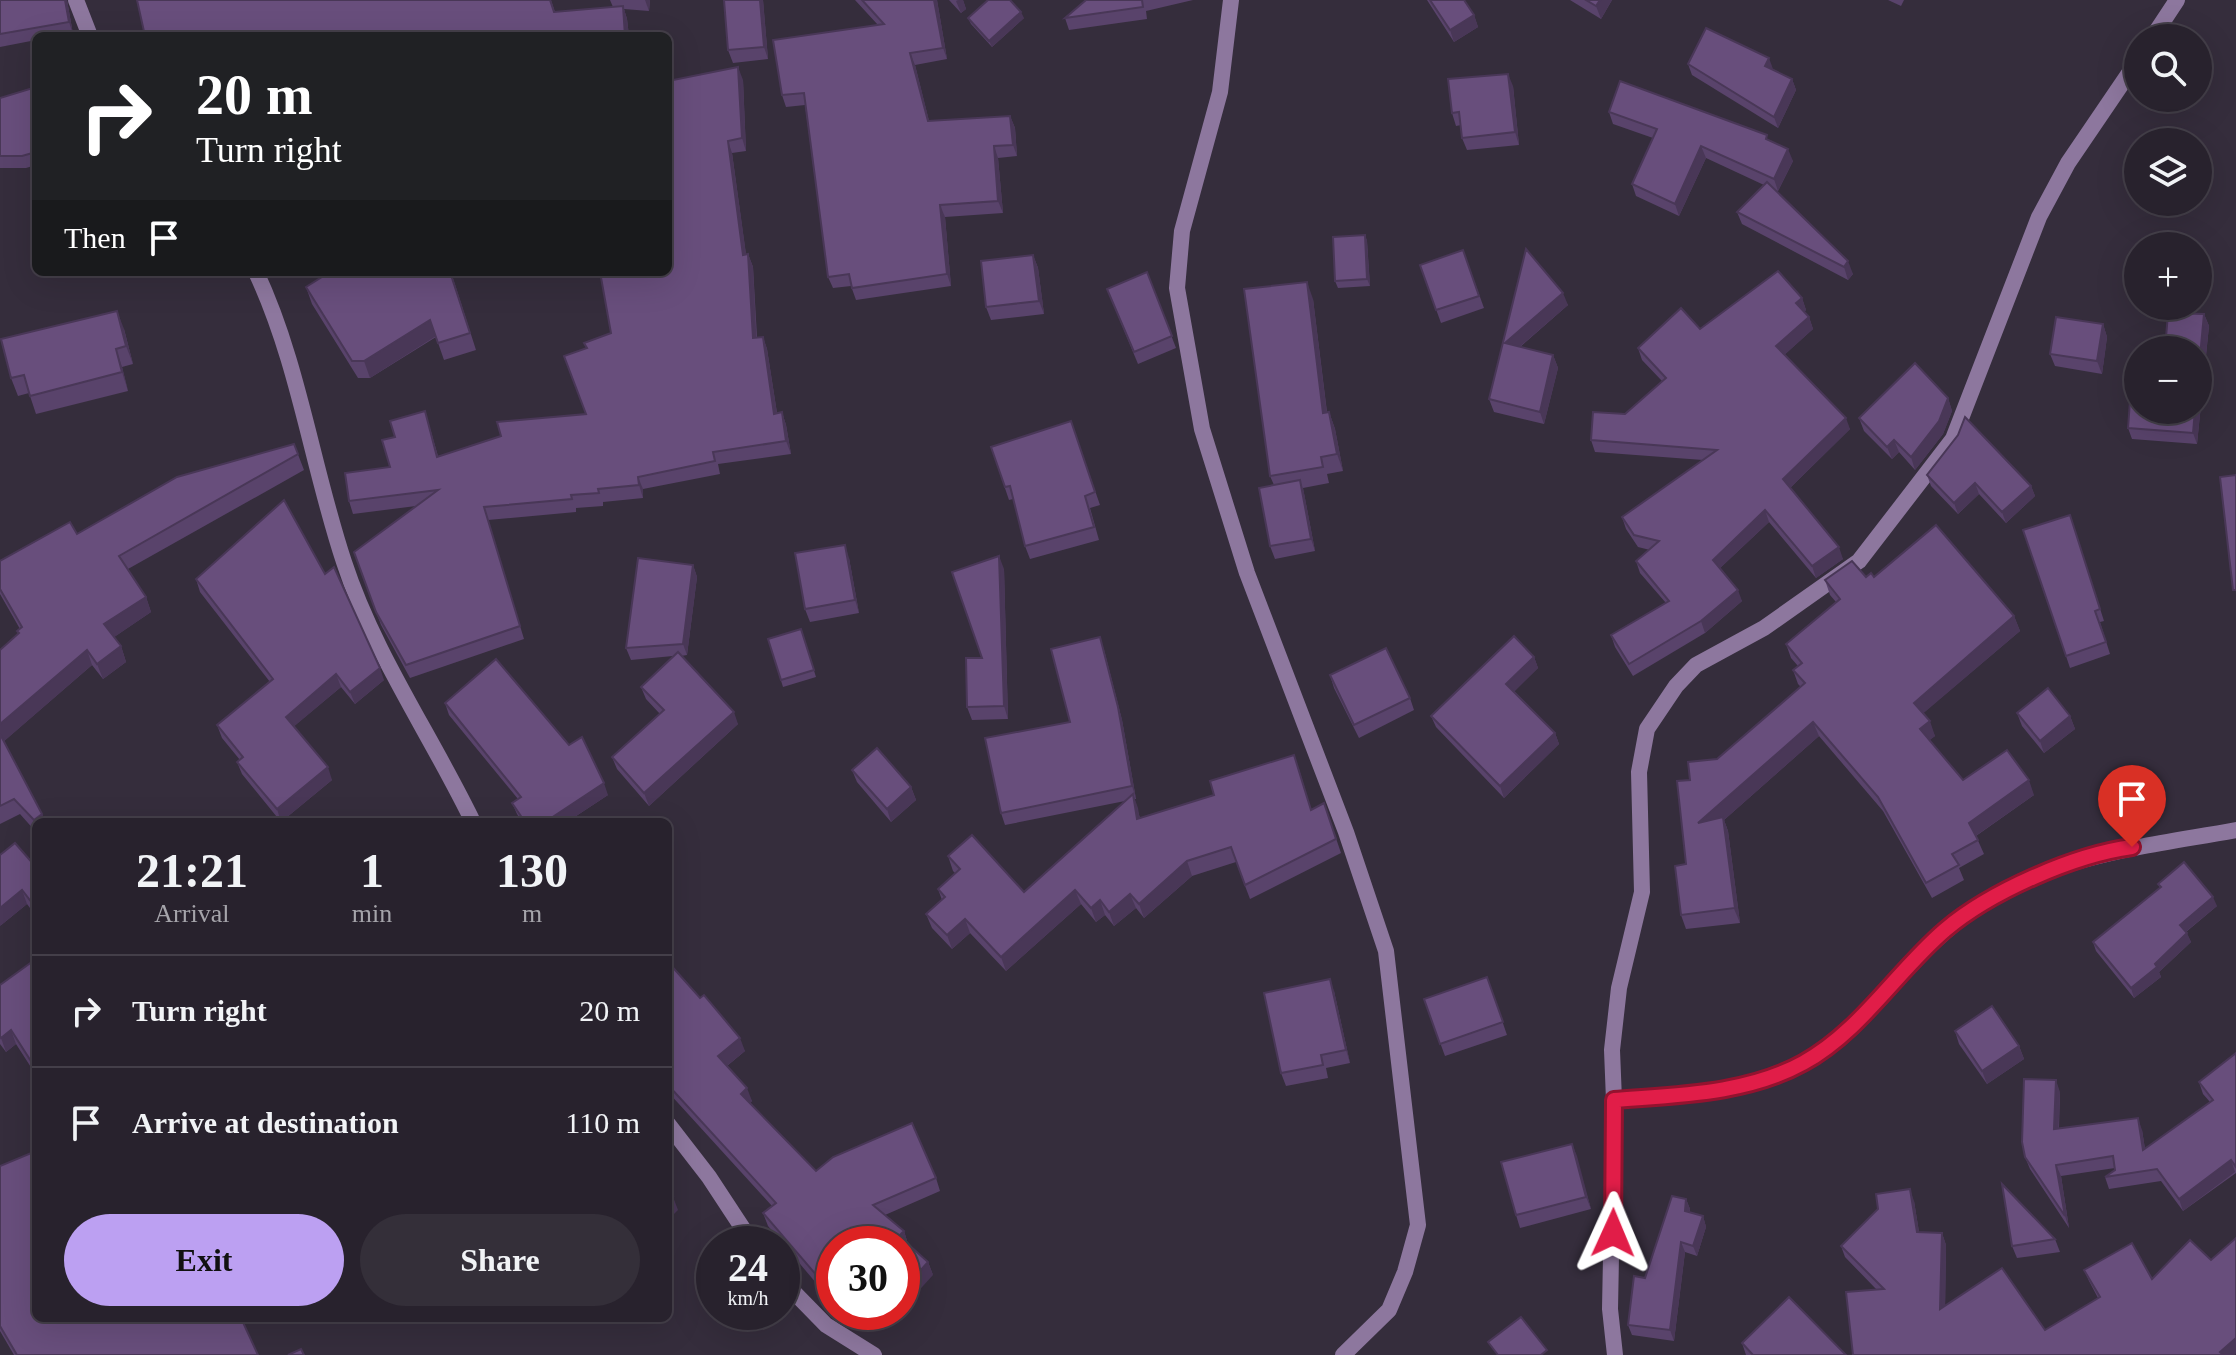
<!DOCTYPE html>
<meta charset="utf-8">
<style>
:root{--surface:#28222d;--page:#342f39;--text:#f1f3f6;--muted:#a5a4aa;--line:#443f49;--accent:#bca0f2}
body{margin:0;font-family:"Times New Roman",serif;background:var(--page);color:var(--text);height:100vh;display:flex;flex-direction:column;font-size:30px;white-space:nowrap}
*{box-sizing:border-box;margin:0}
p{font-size:26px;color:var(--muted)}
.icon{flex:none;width:44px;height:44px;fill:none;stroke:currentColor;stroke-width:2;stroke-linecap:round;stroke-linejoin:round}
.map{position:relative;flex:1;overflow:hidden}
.sheet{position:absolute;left:32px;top:818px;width:640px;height:504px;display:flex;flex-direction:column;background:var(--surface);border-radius:12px;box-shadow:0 8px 32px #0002,0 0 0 2px var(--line)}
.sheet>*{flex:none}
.guide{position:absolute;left:32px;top:32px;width:640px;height:244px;border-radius:12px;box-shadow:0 8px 32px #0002,0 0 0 2px var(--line);background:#202124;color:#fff;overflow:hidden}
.buttons{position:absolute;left:2124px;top:24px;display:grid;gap:16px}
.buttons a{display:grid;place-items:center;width:88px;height:88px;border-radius:50%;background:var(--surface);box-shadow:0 8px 32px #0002,0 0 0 2px var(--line);font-size:40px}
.speed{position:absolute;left:696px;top:1226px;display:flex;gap:16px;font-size:40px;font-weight:700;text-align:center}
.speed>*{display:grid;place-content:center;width:104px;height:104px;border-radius:50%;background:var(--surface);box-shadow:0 8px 32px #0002,0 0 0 2px var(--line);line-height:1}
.speed small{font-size:20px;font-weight:400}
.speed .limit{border:12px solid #d22;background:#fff;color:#111}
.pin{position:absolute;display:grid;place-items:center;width:68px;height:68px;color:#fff;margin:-82px -34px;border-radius:50% 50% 50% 0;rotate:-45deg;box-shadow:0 0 8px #0007}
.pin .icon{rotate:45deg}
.me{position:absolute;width:88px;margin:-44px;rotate:1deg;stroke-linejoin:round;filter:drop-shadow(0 0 6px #0008)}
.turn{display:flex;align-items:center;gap:28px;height:168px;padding:0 32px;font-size:36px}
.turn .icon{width:104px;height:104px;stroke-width:2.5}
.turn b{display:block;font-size:56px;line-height:68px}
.then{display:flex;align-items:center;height:76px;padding:0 32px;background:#0003;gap:16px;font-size:30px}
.eta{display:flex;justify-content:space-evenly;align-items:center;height:136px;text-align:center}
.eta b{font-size:48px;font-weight:600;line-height:56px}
.cta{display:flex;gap:16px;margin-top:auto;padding:16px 32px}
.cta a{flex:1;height:92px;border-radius:48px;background:var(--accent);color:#111;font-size:32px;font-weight:600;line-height:92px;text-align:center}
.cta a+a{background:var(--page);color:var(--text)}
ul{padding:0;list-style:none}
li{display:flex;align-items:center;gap:24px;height:112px;padding:0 32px;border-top:2px solid var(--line)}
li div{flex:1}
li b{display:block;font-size:30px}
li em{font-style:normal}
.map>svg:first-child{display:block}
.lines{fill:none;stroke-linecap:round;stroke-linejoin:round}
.minor{stroke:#8d779e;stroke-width:16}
.wall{fill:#59436b}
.shaded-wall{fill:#493757}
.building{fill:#684e7c;stroke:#493757;stroke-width:2}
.route-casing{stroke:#92132f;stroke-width:20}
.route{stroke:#e11d48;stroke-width:14}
</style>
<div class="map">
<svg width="2236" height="1355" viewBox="0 0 2236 1355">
<rect width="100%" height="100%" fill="#352d3c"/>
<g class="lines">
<g class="minor">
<polyline points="76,0 90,36"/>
<polyline points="1231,0 1220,92 1182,231 1177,288 1202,429 1247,573 1346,832 1386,951 1418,1225 1405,1272 1389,1310 1343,1355"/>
<polyline points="2152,38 2177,0"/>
<path d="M256 272C299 364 312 466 344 562 374 654 431 735 473 822"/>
<path d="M1614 1100C1677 1095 1748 1095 1804 1062 1871 1024 1912 950 1976 908 2058 854 2143 847 2236 830"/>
<polyline points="668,1124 709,1177 753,1244"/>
<polyline points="782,1280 826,1325 874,1355"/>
<polyline points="1615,1355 1610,1309 1614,1100 1612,1050 1619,988 1642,892 1639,772 1647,729 1676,686 1696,665 1764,628 1859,561 1953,439 2039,217 2068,163 2138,60"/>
</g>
</g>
<g class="wall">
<polygon points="0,0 67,0 73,34 61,36 36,36 36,40 0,47"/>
<polygon points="137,0 551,0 555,12 613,7 610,0 650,0 649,11 624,9 627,19 629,36 145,36"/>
<polygon points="724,0 763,0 768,59 733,63 728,50"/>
<polygon points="855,0 937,0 947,59 915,65 929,121 1010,116 1015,128 1017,156 998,158 1003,213 945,217 951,286 856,300 851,286 833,288 828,277 805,105 786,107 782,95 878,25"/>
<polygon points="949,0 963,0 966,9 961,13"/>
<polygon points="1086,0 1193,0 1146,11 1147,19 1069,30 1065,18"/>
<polygon points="1423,0 1464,0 1474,15 1478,27 1454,42 1427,0"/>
<polygon points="1570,0 1612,0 1601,19"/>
<polygon points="1888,0 1904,0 1901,6"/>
<polygon points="968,18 1024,18 992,47 971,24"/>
<polygon points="1688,64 1773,70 1792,79 1796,90 1778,128 1692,75"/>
<polygon points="743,80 746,151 732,153 746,255 748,254 753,267 757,337 763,337 767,349 777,413 782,412 786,425 791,454 718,464 720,474 643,489 643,498 603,502 603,506 576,508 576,512 488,520 524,639 410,678 381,625 354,552 416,506 353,514 349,501 390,467 395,437 425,411 438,456 586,414 586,348 611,333"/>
<polygon points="1513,86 1519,145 1467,150 1462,138 1461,125 1456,126 1452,113"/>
<polygon points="36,87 36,165 26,168 0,168 0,98"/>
<polygon points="1609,112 1769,140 1793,161 1778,191 1775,190 1853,274 1848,280 1742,224 1737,212 1764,185 1706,158 1679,216 1636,196 1632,184 1653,138 1613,124"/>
<polygon points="1365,235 1367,241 1370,286 1338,288 1335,281"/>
<polygon points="1526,249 1568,305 1520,347 1553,355 1558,368 1544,424 1494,412 1489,399"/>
<polygon points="1463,250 1484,308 1441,323 1420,265"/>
<polygon points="1033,255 1038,268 1044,314 991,320 986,307"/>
<polygon points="330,272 451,272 476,350 444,360 436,337 370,378 358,378 312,304 306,287"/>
<polygon points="1147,272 1176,348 1138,364 1107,289"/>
<polygon points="1802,298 1806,310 1804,312 1809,317 1813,329 1784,355 1850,429 1790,488 1843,559 1816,578 1769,522 1720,568 1742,601 1705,633 1633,676 1615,647 1611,635 1666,603 1640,573 1636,561 1650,550 1638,547 1626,529 1622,517 1703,460 1595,452 1591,440 1625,414 1662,381 1642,360 1638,348"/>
<polygon points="1313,299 1327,412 1329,412 1335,429 1343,471 1327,474 1329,483 1303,488 1315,551 1275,559 1270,546 1274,485 1270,476"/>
<polygon points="2204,314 2209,326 2197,444 2132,439 2128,428 2198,410"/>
<polygon points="2103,324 2107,337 2102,374 2055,366 2050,354"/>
<polygon points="124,329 133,364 122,367 128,391 36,414 29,393 18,396 11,378"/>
<polygon points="1948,398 1952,411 1943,434 1915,470 1899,452 1892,459 1864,431 1859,418"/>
<polygon points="1071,421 1100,505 1090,508 1099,540 1030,559 1025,546 1013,499 1009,500 991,447"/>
<polygon points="294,444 304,470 128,569 146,597 151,612 114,637 121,646 126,662 103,679 92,665 4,741 42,814 45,822 36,822 36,832 20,814 0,824 0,650 18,634 17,631 20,629 0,594 0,561 77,534"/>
<polygon points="1927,475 2031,486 2035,496 2006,523 1979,494 1958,514 1931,486"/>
<polygon points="2070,515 2104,621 2100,622 2110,654 2070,668 2066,656"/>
<polygon points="849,558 859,613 810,622 805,609"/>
<polygon points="693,565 697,577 687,655 681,656 738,724 649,806 617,769 612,757 660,714 646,699 641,687 673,656 631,660 626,648"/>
<polygon points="1004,569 1008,719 972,720 967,707 982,658"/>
<polygon points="1874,577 2014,616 2020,631 1923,713 1935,736 1929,740 1963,780 2034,795 1976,836 1984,854 1959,868 1964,880 1932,898 1883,811 1819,736 1724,820 1728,831 1740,923 1686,929 1681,915 1686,864 1690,780 1717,759 1801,687 1798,684 1793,670 1798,666 1791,658 1786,644 1836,602 1830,595 1825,580"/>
<polygon points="196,579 384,680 355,704 341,687 294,726 332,780 281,822 242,774 237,762 240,760 222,738 217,725 270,682 200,592"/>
<polygon points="801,629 816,677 783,687 768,639"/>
<polygon points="1104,650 1122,720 1136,799 1134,799 1140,818 1299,769 1311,810 1324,803 1341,853 1250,899 1236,862 1192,876 1144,918 1136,908 1114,926 1105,915 1096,922 1081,904 1006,971 970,933 952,949 932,928 926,914 942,900 938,889 955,873 953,871 948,856 1024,892 1125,801 1005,825 1001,813 1070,722"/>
<polygon points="1534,657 1538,668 1514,691 1555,733 1559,744 1504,798 1436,727 1431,716"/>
<polygon points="1330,675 1410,698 1414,710 1359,738 1334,688"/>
<polygon points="445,703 608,795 567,822 522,822 517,814 512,803 518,799 449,715"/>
<polygon points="2017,713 2070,716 2075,729 2044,753 2022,726"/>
<polygon points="852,770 911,787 916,800 891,822 857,782"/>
<polygon points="35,867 36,916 27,904 0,926"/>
<polygon points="2158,884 2217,906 2186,932 2191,942 2159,972 2161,977 2134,998 2096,951 2093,942 2160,888"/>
<polygon points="36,959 36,1075 16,1044 6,1052 0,1044 0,985"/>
<polygon points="668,962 745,1051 727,1066 752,1101 750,1103 816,1171 936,1178 940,1191 885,1215 904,1231 908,1244 928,1262 933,1275 902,1244 834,1244 822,1290 768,1226 763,1213 772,1206 668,1092"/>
<polygon points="1487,977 1507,1035 1445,1056 1424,999"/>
<polygon points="1334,991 1350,1063 1326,1068 1328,1078 1286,1086 1281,1073"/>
<polygon points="1955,1031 2019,1046 2024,1059 1987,1084 1959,1044"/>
<polygon points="2236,1053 2236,1173 2183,1211 2161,1181 2109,1189 2105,1177 2115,1170 2115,1168 2061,1176 2069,1228 2030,1169 2025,1157 2060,1092 2059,1128 2142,1130 2145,1149 2210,1102 2203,1094 2199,1082"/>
<polygon points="1572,1144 1591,1209 1520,1228 1516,1215"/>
<polygon points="0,1166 204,1322 258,1355 14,1355 0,1331"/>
<polygon points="1686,1199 1690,1209 1690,1212 1703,1216 1706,1227 1697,1256 1685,1252 1674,1341 1632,1335 1628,1325 1645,1278"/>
<polygon points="1914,1201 1919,1232 1942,1233 1946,1245 1945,1306 2045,1330 2098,1298 2089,1281 2084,1270 2152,1279 2236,1353 2234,1355 1853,1355 1877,1290 1845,1257 1841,1246"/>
<polygon points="2055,1239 2060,1252 2017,1258 2012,1246"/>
<polygon points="1742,1343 1846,1355 1746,1355"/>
</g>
<g class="shaded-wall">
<polygon points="65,0 67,0 73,34 69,22"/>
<polygon points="645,0 650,0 649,11"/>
<polygon points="760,0 763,0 768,59 764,47"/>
<polygon points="934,0 937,0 947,59 943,48"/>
<polygon points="958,0 963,0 966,9 961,13 956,1"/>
<polygon points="1600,0 1612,0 1601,19 1596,6"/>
<polygon points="623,6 627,19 629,36 625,36"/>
<polygon points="1021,12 1024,18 992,47 989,41"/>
<polygon points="1474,15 1478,27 1454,42 1450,30"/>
<polygon points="910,53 915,65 932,133 928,121"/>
<polygon points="1769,58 1773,69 1765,66"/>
<polygon points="738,67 743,80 746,151 742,138"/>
<polygon points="1508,74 1513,86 1519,145 1515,132"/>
<polygon points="1792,79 1796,90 1778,128 1774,117"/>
<polygon points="1010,116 1015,128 1017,156 1013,145"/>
<polygon points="728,141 732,153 748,268 743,255"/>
<polygon points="994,146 998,158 1003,213 998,201"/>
<polygon points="1701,146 1706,158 1679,216 1675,204"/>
<polygon points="1788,149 1793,161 1778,191 1774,179"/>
<polygon points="940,205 945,217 951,286 947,274"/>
<polygon points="1365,235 1367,241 1370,286 1367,279"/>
<polygon points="748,254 753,267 757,351 753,338"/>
<polygon points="1033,255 1038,268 1044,314 1039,301"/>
<polygon points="1848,261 1853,274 1848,280 1844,267"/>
<polygon points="1307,282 1313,299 1329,430 1323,413"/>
<polygon points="1563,293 1568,305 1509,356 1505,343"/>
<polygon points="1802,298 1806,310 1801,315 1796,303"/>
<polygon points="117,311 124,329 133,364 126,346"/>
<polygon points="2204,314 2209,326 2197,444 2193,433 2195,410 2198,410 2198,378"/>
<polygon points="1809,317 1813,329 1781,358 1776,346"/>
<polygon points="430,320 436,336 370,378 364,361"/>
<polygon points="2103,324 2107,337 2102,374 2097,361"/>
<polygon points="763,337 767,349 779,426 774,414"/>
<polygon points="116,349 122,367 128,391 122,372"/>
<polygon points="1553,355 1558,368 1544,424 1540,412"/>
<polygon points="1948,398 1952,411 1943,434 1915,470 1911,457"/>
<polygon points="782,412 786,425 791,454 786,441"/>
<polygon points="1329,412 1335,429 1343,471 1337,454"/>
<polygon points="1846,418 1850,429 1787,491 1783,479"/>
<polygon points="1894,440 1899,452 1892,459 1887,447"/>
<polygon points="638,477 643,489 643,498 639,485"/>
<polygon points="1300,480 1304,493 1315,551 1311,539"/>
<polygon points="1975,483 1979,494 1958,514 1954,503"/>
<polygon points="2031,486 2035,496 2006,523 2002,512"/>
<polygon points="1765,510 1769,522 1717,571 1713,560"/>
<polygon points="845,545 849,558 859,613 855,600"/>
<polygon points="1839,547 1843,559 1816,578 1812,566"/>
<polygon points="999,556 1004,569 1008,719 1004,706"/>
<polygon points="693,565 697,577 687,655 683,644"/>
<polygon points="1738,590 1742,601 1705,633 1701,621"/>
<polygon points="146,597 151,612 110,640 104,624"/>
<polygon points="2014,616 2020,631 1919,717 1914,703"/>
<polygon points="1100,637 1104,650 1122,720 1136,799 1132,786"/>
<polygon points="121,646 126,662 103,679 97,664"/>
<polygon points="87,650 92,665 2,743 0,737 0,724"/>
<polygon points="1534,657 1538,668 1511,695 1506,684"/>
<polygon points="380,668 384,680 355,704 350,692"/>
<polygon points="336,674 341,687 291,729 286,717"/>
<polygon points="734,712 738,724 649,806 644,793"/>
<polygon points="2070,716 2075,729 2044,753 2040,741"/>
<polygon points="1930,721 1935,736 1925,744 1920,729"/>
<polygon points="1813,722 1819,736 1724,820 1728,831 1740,923 1698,823"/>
<polygon points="1555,733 1559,744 1504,798 1500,786"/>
<polygon points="328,767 332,780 281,822 277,809"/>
<polygon points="2029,780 2034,795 1974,837 1969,823"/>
<polygon points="604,783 608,795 567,822 545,822"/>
<polygon points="911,787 916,800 891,822 887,809"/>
<polygon points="1133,794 1138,808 1142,833 1137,819"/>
<polygon points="42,814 45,822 36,822 36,826 34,820"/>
<polygon points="1187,861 1192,876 1144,918 1139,904"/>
<polygon points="22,890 27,904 0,926 0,908"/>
<polygon points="1075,890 1081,904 1006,971 1001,957"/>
<polygon points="1130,894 1136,908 1114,926 1109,912"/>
<polygon points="2213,897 2217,906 2183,934 2180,925"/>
<polygon points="1100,900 1105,915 1096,922 1091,908"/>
<polygon points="965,919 970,933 952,949 947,935"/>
<polygon points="2187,933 2191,942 2159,972 2161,977 2134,998 2131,988"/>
<polygon points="1330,979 1334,991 1350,1063 1346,1050"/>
<polygon points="11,1030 16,1044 6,1052 1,1038"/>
<polygon points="740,1038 745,1051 723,1069 718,1056"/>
<polygon points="2019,1046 2024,1059 1987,1084 1982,1071"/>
<polygon points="2056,1080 2060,1092 2058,1141 2054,1129"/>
<polygon points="747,1088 752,1101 745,1107 741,1094"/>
<polygon points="2138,1118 2142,1130 2147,1162 2143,1150"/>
<polygon points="1572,1144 1577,1156 1591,1209 1586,1197"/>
<polygon points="2231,1160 2235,1172 2183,1211 2179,1199"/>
<polygon points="2056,1165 2061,1176 2069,1228 2065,1216"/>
<polygon points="1910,1189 1914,1201 1921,1244 1917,1232"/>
<polygon points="673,1197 678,1210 668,1220 668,1203"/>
<polygon points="1686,1199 1690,1209 1689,1221 1685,1211"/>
<polygon points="1703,1216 1706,1227 1697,1256 1693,1246"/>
<polygon points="904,1231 908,1244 899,1236"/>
<polygon points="1942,1233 1946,1245 1945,1321 1940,1309"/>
<polygon points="1681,1242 1685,1252 1674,1341 1670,1330"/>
<polygon points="928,1262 933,1275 902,1309 902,1291"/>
<polygon points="834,1264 834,1280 822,1290 818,1277"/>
<polygon points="2236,1338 2236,1353 2234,1355 2221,1355 2220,1352"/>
</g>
<g class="building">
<polygon points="0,0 65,0 69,22 0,34"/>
<polygon points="137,0 550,0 554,12 623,6 625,36 145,36"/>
<polygon points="724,0 760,0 764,47 728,50"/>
<polygon points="862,0 934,0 943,48 910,53 928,121 1010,116 1013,145 994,146 998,201 940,205 947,274 852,288 849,274 828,277 804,93 782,95 773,40 884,24"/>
<polygon points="988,0 1010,0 1021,12 989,41 968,18"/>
<polygon points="1086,0 1142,0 1143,7 1065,18"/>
<polygon points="1430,0 1464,0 1474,15 1450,30"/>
<polygon points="1586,0 1600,0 1596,6"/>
<polygon points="1706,28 1769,58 1765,66 1792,79 1774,117 1688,64"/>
<polygon points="738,67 742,138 728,141 743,255 748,254 753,338 763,337 774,414 782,412 786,441 713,452 715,461 638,477 639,485 598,489 599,493 571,495 572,499 484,507 520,626 406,665 376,612 354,552 438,490 349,501 345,473 390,467 382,440 395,437 390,421 425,411 437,457 501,436 497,422 586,414 564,356 587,348 584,343 611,333 600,272 668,272 668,81"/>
<polygon points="1508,74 1515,132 1462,138 1459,112 1452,113 1448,79"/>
<polygon points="1620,81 1767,135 1766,139 1788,149 1774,179 1701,146 1675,204 1632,184 1657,129 1609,112"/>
<polygon points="36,87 36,152 22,156 0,156 0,98"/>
<polygon points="1767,182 1848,261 1844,267 1737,212"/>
<polygon points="1365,235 1367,279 1335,281 1333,237"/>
<polygon points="1526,249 1563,293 1505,343 1553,355 1540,412 1489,399"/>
<polygon points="1463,250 1479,296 1436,310 1420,265"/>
<polygon points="1033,255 1039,301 986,307 981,261"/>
<polygon points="1778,271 1802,298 1796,303 1809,317 1776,346 1846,418 1783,479 1839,547 1812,566 1765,510 1713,560 1738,590 1701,621 1629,664 1611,635 1669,601 1636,561 1659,541 1634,535 1622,517 1717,450 1591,440 1593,412 1625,414 1666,378 1638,348 1681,308 1700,329"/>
<polygon points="330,272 450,272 470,333 438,343 430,320 364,361 352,361 306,287"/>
<polygon points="1147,272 1172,336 1134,352 1107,289"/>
<polygon points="1307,282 1323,413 1329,412 1337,454 1321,457 1323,467 1270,476 1244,289"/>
<polygon points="117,311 126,346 116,349 122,372 30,396 24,375 11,378 1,339"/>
<polygon points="2168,313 2204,314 2198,378 2198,350 2165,350"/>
<polygon points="2056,317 2103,324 2097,361 2050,354"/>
<polygon points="1915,363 1948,398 1939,421 1911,457 1894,440 1887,447 1859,418"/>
<polygon points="2131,387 2138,387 2138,410 2195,410 2193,433 2128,428"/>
<polygon points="1965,417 2031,486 2002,512 1975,483 1954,503 1927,475 1958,435"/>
<polygon points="1071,421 1095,492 1085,496 1094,527 1025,546 1010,486 1005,487 991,447"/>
<polygon points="294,444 298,454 119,556 146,597 104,624 121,646 97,664 87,650 0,724 0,650 19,633 17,631 22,627 0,589 0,561 70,522 77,534 177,477"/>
<polygon points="2236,475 2236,590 2233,590 2220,477"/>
<polygon points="1300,480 1311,539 1270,546 1259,488"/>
<polygon points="284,500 325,574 334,567 380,668 350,692 336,674 286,717 328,767 277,809 237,762 243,757 217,725 273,679 196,579"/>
<polygon points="2070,515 2100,609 2095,611 2106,642 2066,656 2023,530"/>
<polygon points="1936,525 2014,616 1914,703 1930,721 1920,729 1963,780 2007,750 2029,780 1969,823 1978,840 1952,854 1959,865 1926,883 1878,797 1813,722 1698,823 1723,817 1735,908 1681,915 1675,866 1686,864 1677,781 1690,780 1688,762 1717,759 1805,683 1793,670 1802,663 1786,644 1840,599 1825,580 1852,561 1866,577 1871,573 1874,577"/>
<polygon points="845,545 855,600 805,609 795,553"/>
<polygon points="999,556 1004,706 967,707 966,658 982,658 952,572"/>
<polygon points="638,558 693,565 683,644 626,648"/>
<polygon points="801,629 814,670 781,680 768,639"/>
<polygon points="1514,636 1534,657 1506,684 1555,733 1500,786 1431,716"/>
<polygon points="1100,637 1118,707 1132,786 1001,813 985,738 1070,722 1051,649"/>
<polygon points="1386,648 1410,698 1354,725 1330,675"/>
<polygon points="678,652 734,712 644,793 612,757 664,710 641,687"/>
<polygon points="496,659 569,745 582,737 604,783 545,822 525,822 512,803 521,797 445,703"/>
<polygon points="2048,688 2070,716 2040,741 2017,713"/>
<polygon points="0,734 42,814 34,820 14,799 0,806"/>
<polygon points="877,748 911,787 887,809 852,770"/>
<polygon points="1294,755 1311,810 1324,803 1336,839 1245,885 1231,847 1187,861 1139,904 1130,894 1109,912 1100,900 1091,908 1075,890 1001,957 965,919 947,935 926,914 945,897 938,889 960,869 948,856 972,835 1024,892 1133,794 1137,819 1214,795 1210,781"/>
<polygon points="15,843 36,867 36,908 22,890 0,908 0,855"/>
<polygon points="2184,862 2213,897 2180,925 2187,933 2155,964 2157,967 2131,988 2093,942 2161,887 2158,884"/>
<polygon points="36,959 36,1069 11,1030 1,1038 0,1036 0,985"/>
<polygon points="668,962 700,998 704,995 740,1038 718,1056 747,1088 741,1094 816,1171 833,1157 912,1123 936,1178 873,1205 904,1231 899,1236 928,1262 902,1291 902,1244 834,1244 834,1264 818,1277 763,1213 776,1203 668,1085"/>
<polygon points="1487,977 1503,1022 1440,1044 1424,999"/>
<polygon points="1330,979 1346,1050 1321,1055 1323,1065 1281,1073 1264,993"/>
<polygon points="1992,1006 2019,1046 1982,1071 1955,1031"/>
<polygon points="2236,1053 2236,1167 2231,1160 2179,1199 2157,1169 2105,1177 2115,1170 2113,1156 2056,1165 2065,1216 2025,1157 2022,1142 2024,1079 2056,1080 2054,1129 2138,1118 2143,1150 2213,1100 2199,1082"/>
<polygon points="1572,1144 1586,1197 1516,1215 1501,1162"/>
<polygon points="36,1151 36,1318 203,1318 204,1322 213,1318 241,1318 258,1355 17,1355 0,1326 0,1166"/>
<polygon points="2002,1184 2055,1239 2012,1246"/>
<polygon points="1910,1189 1917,1232 1942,1233 1940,1309 2002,1268 2045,1330 2100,1297 2084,1270 2132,1243 2152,1279 2190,1240 2211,1260 2236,1238 2236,1338 2220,1352 2223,1355 1853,1355 1846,1292 1884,1289 1841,1246 1878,1209 1876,1194"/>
<polygon points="668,1193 673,1197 668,1203"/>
<polygon points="1672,1196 1686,1199 1685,1211 1703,1216 1693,1246 1681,1242 1670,1330 1628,1325 1634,1276 1645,1278"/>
<polygon points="1789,1297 1846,1355 1753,1355 1742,1343"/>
<polygon points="1521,1317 1547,1350 1541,1355 1498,1355 1488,1342"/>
<polygon points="301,1349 304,1355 288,1355"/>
</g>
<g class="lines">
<g class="route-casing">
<path id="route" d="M1613 1233 1614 1100C1677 1095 1747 1094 1803 1063 1860 1032 1897 971 1945 930 1990 892 2073 855 2132 847"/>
</g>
<use href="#route" class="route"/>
</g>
</svg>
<div class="buttons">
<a><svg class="icon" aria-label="search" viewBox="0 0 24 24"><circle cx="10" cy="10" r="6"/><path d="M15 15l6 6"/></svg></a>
<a><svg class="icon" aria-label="layers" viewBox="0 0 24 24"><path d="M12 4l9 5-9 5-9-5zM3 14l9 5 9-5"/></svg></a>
<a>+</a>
<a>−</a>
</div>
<div class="speed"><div>24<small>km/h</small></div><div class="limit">30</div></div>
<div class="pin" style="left:2132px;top:847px;background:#d93025"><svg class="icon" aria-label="arrive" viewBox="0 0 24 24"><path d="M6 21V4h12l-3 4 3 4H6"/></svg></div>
<svg class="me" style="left:1613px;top:1233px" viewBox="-20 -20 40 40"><path d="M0-17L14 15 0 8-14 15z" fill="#e11d48" stroke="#fff" stroke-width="4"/></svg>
<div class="guide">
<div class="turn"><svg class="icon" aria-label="right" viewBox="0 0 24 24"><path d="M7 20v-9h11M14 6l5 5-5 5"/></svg><div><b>20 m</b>Turn right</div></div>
<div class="then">Then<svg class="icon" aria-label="arrive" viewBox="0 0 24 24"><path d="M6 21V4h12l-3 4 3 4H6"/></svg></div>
</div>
<section class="sheet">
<div class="eta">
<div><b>21:21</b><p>Arrival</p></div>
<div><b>1</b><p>min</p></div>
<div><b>130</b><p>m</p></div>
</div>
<ul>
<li><svg class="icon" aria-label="right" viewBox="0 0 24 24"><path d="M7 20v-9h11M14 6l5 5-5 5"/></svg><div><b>Turn right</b></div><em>20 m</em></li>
<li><svg class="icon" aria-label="arrive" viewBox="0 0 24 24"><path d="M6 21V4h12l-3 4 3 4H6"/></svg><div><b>Arrive at destination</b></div><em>110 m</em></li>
</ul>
<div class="cta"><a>Exit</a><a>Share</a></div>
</section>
</div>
